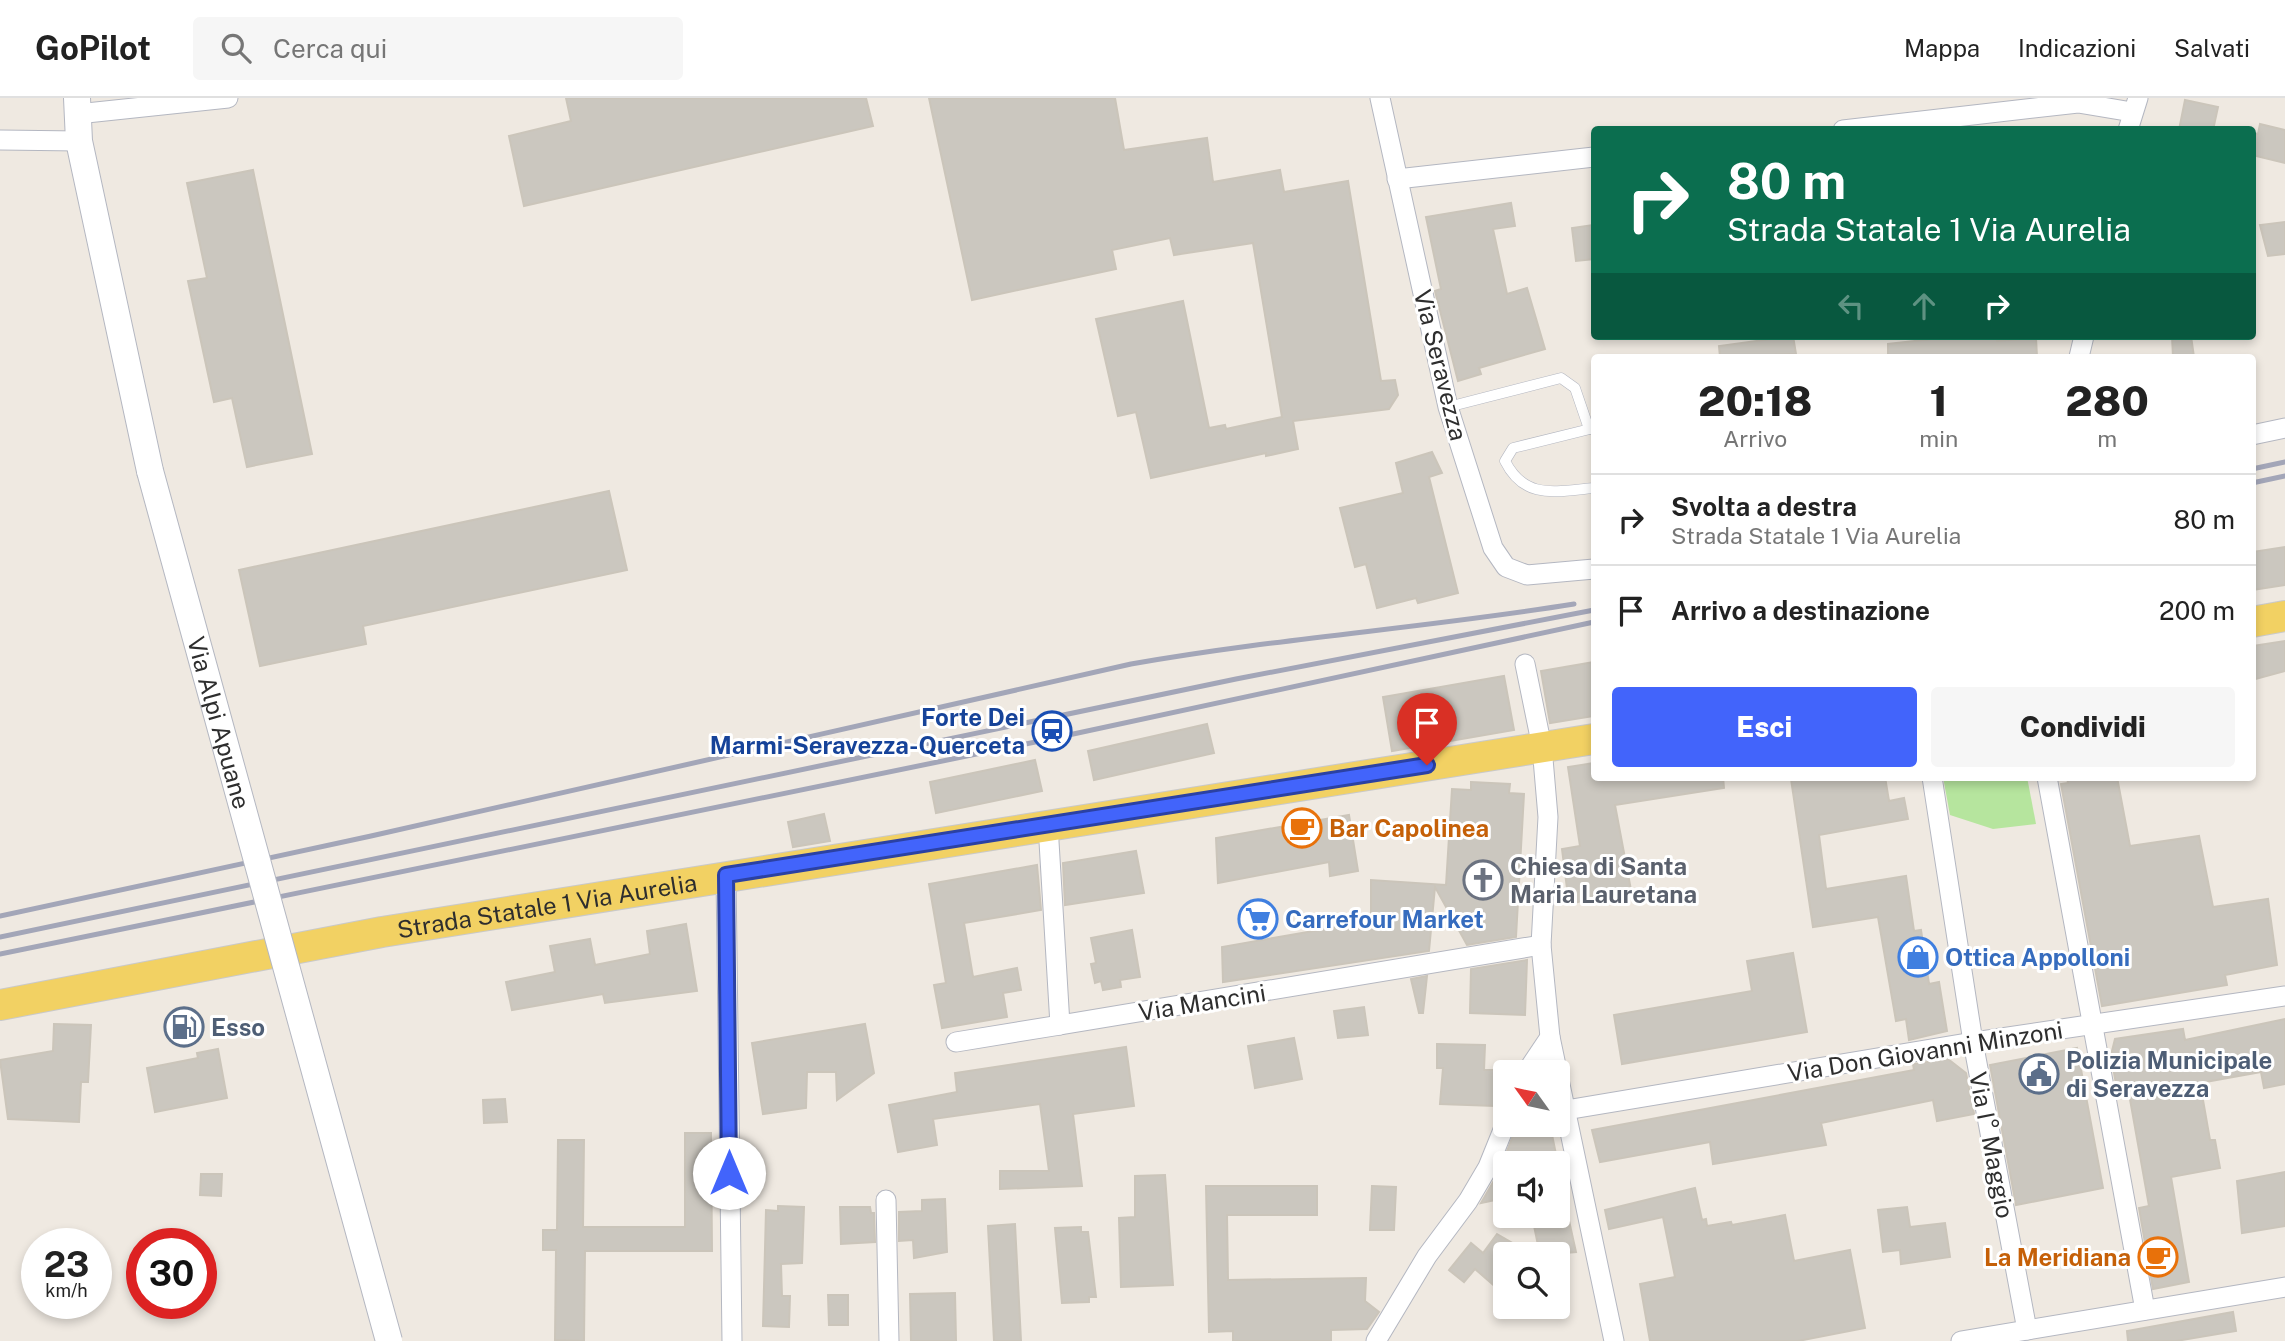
<!DOCTYPE html>
<html lang="it">
<meta charset="utf-8">
<style>
:root{--surface:#fff;--page:#f6f6f6;--text:#222;--muted:#767676;--line:#e0e0e0;--accent:#4264fb}
body{margin:0;font-family:"Public Sans",sans-serif;background:var(--page);color:var(--text);height:100vh;display:flex;flex-direction:column;font-size:26px;white-space:nowrap}
*{box-sizing:border-box;margin:0}
p{font-size:23px;color:var(--muted)}
.icon{flex:none;width:38px;height:38px;fill:none;stroke:currentColor;stroke-width:2;stroke-linecap:round;stroke-linejoin:round}
.map{position:relative;flex:1;overflow:hidden}
.side{position:absolute;left:1591px;top:256px;width:665px;height:427px;display:flex;flex-direction:column;background:var(--surface);border-radius:7px;box-shadow:0 4px 10px #0003}
.side>*{flex:none}
.top-card{position:absolute;left:1591px;top:28px;width:665px;height:214px;border-radius:7px;box-shadow:0 4px 10px #0003;background:#0b6e4f;color:#fff;overflow:hidden}
.needle{width:46px;rotate:303deg}
.buttons{position:absolute;left:1493px;top:962px;display:grid;gap:14px}
.buttons a{display:grid;place-items:center;width:77px;height:77px;border-radius:7px;background:var(--surface);box-shadow:0 4px 10px #0003;font-size:35px}
.speed{position:absolute;left:21px;top:1130px;display:flex;gap:14px;font-size:35px;font-weight:700;text-align:center}
.speed>*{display:grid;place-content:center;width:91px;height:91px;border-radius:50%;background:var(--surface);box-shadow:0 4px 10px #0003;line-height:1}
.speed small{font-size:18px;font-weight:400}
.speed .limit{border:10px solid #d22;background:#fff;color:#111}
.pin{position:absolute;display:grid;place-items:center;width:60px;height:60px;color:#fff;margin:-72px -30px;border-radius:50% 50% 50% 0;rotate:-45deg;box-shadow:0 0 7px #0007}
.pin .icon{rotate:45deg}
.me{position:absolute;width:77px;margin:-38px;rotate:0deg;stroke-linejoin:round;filter:drop-shadow(0 0 5px #0008)}
.turn{display:flex;align-items:center;gap:24px;height:147px;padding:0 21px;font-size:32px}
.turn .icon{width:91px;height:91px;stroke-width:2.5}
.turn b{display:block;font-size:49px;line-height:60px}
.lanes{display:flex;align-items:center;height:66px;padding:0 21px;background:#0003;justify-content:center;gap:35px;direction:ltr}
.lanes .off{opacity:.35}
.eta{display:flex;justify-content:space-evenly;align-items:center;height:119px;text-align:center}
.eta b{font-size:42px;font-weight:800;line-height:49px}
.primary-button{display:flex;gap:14px;margin-top:auto;padding:14px 21px}
.primary-button a{flex:1;height:80px;border-radius:7px;background:var(--accent);color:#fff;font-size:28px;font-weight:800;line-height:80px;text-align:center}
.primary-button a+a{background:var(--page);color:var(--text)}
ul{padding:0;list-style:none}
li{display:flex;align-items:center;gap:21px;height:91px;padding:0 21px;border-top:2px solid var(--line)}
li div{flex:1}
li b{display:block;font-size:26px}
li em{font-style:normal}
header{display:flex;align-items:center;gap:42px;box-sizing:border-box;height:98px;padding:0 35px;background:var(--surface);border-bottom:2px solid var(--line)}
header strong{font-size:33px}
nav{display:flex;gap:38px;margin-inline-start:auto;font-size:24px}
.search{width:490px;height:63px;background:var(--page);display:flex;align-items:center;gap:18px;box-sizing:border-box;padding:0 24px;border-radius:7px;color:var(--muted);font-size:26px}
.map>svg:first-child{display:block}
.green{fill:#b6e59e}
.building{fill:#cbc7bf;stroke:#cbc5ba;stroke-width:2}
.lines{fill:none;stroke-linecap:round;stroke-linejoin:round}
.lane-casing{stroke:#b4b7c1;stroke-width:11}
.street-casing{stroke:#b4b7c1;stroke-width:21}
.secondary-casing{stroke:#b4b7c1;stroke-width:28}
.primary-casing{stroke:#c9c9c9;stroke-width:32}
.lane{stroke:#fff;stroke-width:10}
.street{stroke:#fff;stroke-width:19}
.secondary{stroke:#fff;stroke-width:26}
.primary{stroke:#f2d163;stroke-width:30}
.rail{stroke:#a3a6b8;stroke-width:5}
.secondary-bridge-casing{stroke:#b4b7c1;stroke-width:28;stroke-linecap:butt}
.secondary-bridge{stroke:#fff;stroke-width:26}
.route-casing{stroke:#2b41a3;stroke-width:18}
.route{stroke:#4264fb;stroke-width:12}
.labels{text-anchor:middle;dominant-baseline:central;stroke-width:6;stroke-linejoin:round;paint-order:stroke}
.street-label{font-size:24px;fill:#2e2e2e;stroke:#fff}
.transit-label{font-size:24px;font-weight:bold;fill:#164399;stroke:#fff;text-anchor:end}
.food-label{font-size:24px;font-weight:bold;fill:#c56008;stroke:#fff;text-anchor:start}
.worship-label{font-size:24px;font-weight:bold;fill:#5b616d;stroke:#fff;text-anchor:start}
.shop-label{font-size:24px;font-weight:bold;fill:#366cbe;stroke:#fff;text-anchor:start}
.service-label{font-size:24px;font-weight:bold;fill:#4e5e75;stroke:#fff;text-anchor:start}
</style>
<header>
<strong>GoPilot</strong>
<div class="search"><svg class="icon" aria-label="search" viewBox="0 0 24 24"><circle cx="10" cy="10" r="6"/><path d="M15 15l6 6"/></svg>Cerca qui</div>
<nav><a>Mappa</a><a>Indicazioni</a><a>Salvati</a></nav>
</header>
<div class="map">
<svg width="2285" height="1243" viewBox="0 0 2285 1243">
<rect width="100%" height="100%" fill="#efe9e1"/>
<polygon class="green" points="1943,679 2027,679 2036,726 1993,731 1950,717"/>
<g class="building">
<polygon points="566,0 866,0 873,28 524,108 509,38 571,23"/>
<polygon points="929,0 1115,0 1124,52 1207,40 1213,84 1280,72 1284,94 1348,83 1381,283 1395,282 1398,297 1389,311 1293,323 1298,351 1266,358 1266,355 1151,380 1136,314 1118,318 1096,221 1183,203 1209,330 1225,327 1226,331 1282,319 1253,145 1174,157 1170,140 1112,152 1116,171 972,202"/>
<polygon points="2185,2 2218,9 2213,32 2179,32"/>
<polygon points="2260,26 2285,32 2285,65 2252,57 2252,35 2258,36"/>
<polygon points="253,72 312,356 247,369 232,300 214,304 188,183 207,180 187,85"/>
<polygon points="1511,105 1515,128 1493,131 1507,196 1527,190 1545,251 1479,270 1481,276 1458,283 1435,193 1441,191 1426,119"/>
<polygon points="2285,124 2285,156 2268,158 2260,127"/>
<polygon points="1594,127 1594,161 1576,163 1572,130"/>
<polygon points="1793,238 1796,256 1720,259 1719,248"/>
<polygon points="1960,238 1996,238 1997,243 2036,240 2037,259 1888,259 1888,246"/>
<polygon points="2172,238 2191,238 2194,259 2173,259"/>
<polygon points="1432,354 1442,375 1429,379 1458,495 1418,505 1416,500 1377,510 1366,466 1355,469 1340,410 1403,395 1396,365"/>
<polygon points="609,393 627,472 363,528 366,546 260,568 239,472"/>
<polygon points="2285,449 2285,487 2252,492 2252,454"/>
<polygon points="2285,543 2285,573 2252,582 2252,548"/>
<polygon points="1594,564 1594,618 1550,625 1541,573"/>
<polygon points="1504,578 1514,632 1392,653 1383,599"/>
<polygon points="1207,626 1214,655 1094,682 1088,653"/>
<polygon points="1035,662 1042,693 936,715 930,684"/>
<polygon points="1594,665 1594,679 1723,679 1724,690 1615,707 1631,792 1569,806 1562,751 1580,748 1568,669"/>
<polygon points="1804,679 1885,679 1889,703 1904,700 1908,721 1819,737 1826,791 1906,778 1914,833 1921,832 1929,886 1939,884 1947,933 1909,942 1906,921 1896,923 1878,819 1813,829 1791,681"/>
<polygon points="2067,679 2117,679 2130,748 2199,738 2213,809 2268,801 2277,867 2225,877 2227,887 2102,908 2061,686 2068,685"/>
<polygon points="1471,684 1510,686 1509,695 1524,696 1516,839 1467,847 1435,789 1429,853 1223,884 1222,849 1371,823 1371,782 1446,787 1452,691 1471,692"/>
<polygon points="824,716 830,743 793,749 788,724"/>
<polygon points="1349,717 1358,773 1330,778 1329,764 1218,785 1216,740"/>
<polygon points="1136,753 1144,795 1065,807 1063,765"/>
<polygon points="1037,767 1041,812 964,825 973,879 1017,870 1021,892 1003,895 1007,919 942,930 934,887 946,885 929,786"/>
<polygon points="686,826 697,893 605,905 603,896 512,912 506,884 555,874 550,848 590,841 595,867 650,856 647,833"/>
<polygon points="1132,832 1140,879 1120,882 1121,889 1103,892 1101,883 1095,885 1091,866 1096,865 1091,840"/>
<polygon points="1793,855 1807,934 1622,966 1614,917 1752,893 1747,863"/>
<polygon points="1527,862 1525,917 1470,915 1471,871"/>
<polygon points="1427,878 1423,915 1419,915 1411,881"/>
<polygon points="1364,909 1368,937 1338,940 1334,913"/>
<polygon points="2285,921 2285,986 2264,990 2261,974 2200,985 2210,1042 2215,1042 2220,1070 2171,1079 2189,1184 2153,1191 2139,1110 2149,1108 2128,990 2117,992 2111,957 2115,941 2183,931 2185,942"/>
<polygon points="54,926 91,927 88,984 81,984 79,1024 8,1021 0,962 53,953"/>
<polygon points="865,926 874,975 837,1002 836,974 807,974 806,1010 763,1016 752,945"/>
<polygon points="1294,940 1302,981 1255,990 1248,948"/>
<polygon points="1437,946 1485,947 1484,972 1497,972 1495,1008 1440,1006 1443,970 1437,970"/>
<polygon points="1126,949 1134,1008 1073,1016 1082,1088 1000,1091 1000,1073 1049,1073 1040,1006 933,1021 937,1047 898,1054 889,1007 957,994 955,975"/>
<polygon points="2077,950 2103,1090 2016,1107 1990,967"/>
<polygon points="218,951 227,1000 155,1014 147,970 198,960 197,955"/>
<polygon points="1948,961 1966,975 1974,1016 1937,1023 1933,1002 1821,1025 1826,1047 1713,1066 1710,1044 1600,1064 1592,1032 1914,972 1913,966"/>
<polygon points="505,1001 507,1024 484,1025 483,1002"/>
<polygon points="1517,1027 1550,1027 1558,1066 1505,1066 1505,1100 1481,1105 1499,1074"/>
<polygon points="685,1035 711,1035 712,1153 585,1153 584,1243 555,1242 556,1152 543,1152 543,1132 557,1132 558,1042 584,1042 583,1129 685,1129"/>
<polygon points="2285,1074 2285,1128 2242,1135 2237,1083"/>
<polygon points="201,1076 222,1076 221,1098 200,1097"/>
<polygon points="1165,1077 1173,1187 1121,1189 1119,1120 1135,1119 1135,1078"/>
<polygon points="1206,1088 1317,1088 1317,1117 1227,1117 1228,1182 1366,1180 1365,1203 1379,1214 1367,1231 1331,1232 1331,1243 1233,1243 1233,1233 1209,1234"/>
<polygon points="1372,1088 1396,1089 1394,1132 1370,1132"/>
<polygon points="1695,1090 1702,1122 1706,1121 1707,1128 1731,1124 1732,1127 1785,1117 1794,1163 1850,1152 1865,1230 1798,1243 1650,1243 1640,1186 1675,1179 1663,1119 1609,1131 1605,1112"/>
<polygon points="945,1101 947,1154 914,1160 913,1142 899,1143 899,1114 922,1113 922,1102"/>
<polygon points="778,1108 804,1109 802,1165 781,1166 782,1198 790,1198 789,1229 763,1228 766,1112 778,1113"/>
<polygon points="840,1109 870,1109 871,1115 874,1115 875,1144 841,1146"/>
<polygon points="1907,1109 1910,1129 1945,1125 1950,1159 1901,1166 1900,1152 1883,1154 1878,1112"/>
<polygon points="1532,1118 1568,1118 1576,1154 1540,1157"/>
<polygon points="1015,1126 1021,1243 994,1243 988,1128"/>
<polygon points="1081,1129 1081,1134 1088,1134 1096,1199 1089,1199 1089,1204 1062,1205 1055,1130"/>
<polygon points="1497,1136 1516,1147 1502,1165 1505,1197 1475,1171 1464,1184 1449,1172 1471,1145 1483,1155"/>
<polygon points="955,1195 956,1243 911,1243 910,1196"/>
<polygon points="828,1197 848,1197 848,1227 829,1227"/>
<polygon points="2233,1214 2236,1233 2176,1243 2128,1243 2127,1233"/>
</g>
<g class="lines">
<g class="lane-casing">
<g id="lane">
<polyline points="1448,309 1561,280 1575,290 1589,331"/>
<path d="M1594 330 1513 350 1505 363C1525 403 1557 393 1594 390"/>
</g>
</g>
<g class="street-casing">
<g id="street">
<polyline points="1380,0 1448,309 1493,450 1506,469 1527,477 1594,471"/>
<polyline points="77,16 228,0"/>
<polyline points="1843,32 2078,5 2132,14"/>
<polyline points="2128,32 2138,0"/>
<polyline points="0,42 79,43"/>
<polyline points="1397,81 1594,59"/>
<polyline points="2079,259 2084,238"/>
<polyline points="2252,337 2285,330"/>
<polyline points="1525,566 1542,649 1548,719 1541,847 1550,939 1614,1243"/>
<polyline points="1932,679 1973,944 2027,1232"/>
<polyline points="2047,679 2145,1212"/>
<polyline points="1048,727 1060,927 1541,847"/>
<polyline points="726,777 732,1243"/>
<polyline points="956,944 1060,927"/>
<polyline points="1526,975 1550,939"/>
<polyline points="1566,1012 1973,944 2285,898"/>
<polyline points="886,1102 889,1243"/>
<polyline points="1376,1243 1427,1158 1468,1103 1488,1069 1505,1027"/>
<polyline points="1961,1243 2285,1189"/>
</g>
</g>
<g class="secondary-casing">
<polyline id="secondary" points="77,0 79,43 150,373"/>
</g>
<g class="primary-casing">
<g id="primary">
<polyline points="2252,524 2285,518"/>
<path id="s1" d="M0 907 382 834 1594 641"/>
</g>
</g>
<use href="#lane" class="lane"/>
<use href="#street" class="street"/>
<use href="#secondary" class="secondary"/>
<use href="#primary" class="primary"/>
<g class="rail">
<polyline points="2252,371 2285,364"/>
<polyline points="2252,385 2285,378"/>
<path d="M0 818 371 738 1131 566C1278 540 1426 530 1574 506"/>
<polyline points="0,839 1236,581 1594,512"/>
<polyline points="0,856 1050,641 1594,524"/>
</g>
<g class="secondary-bridge-casing">
<g id="secondary-bridge">
<path id="s2" d="M150 373 389 1243"/>
</g>
</g>
<use href="#secondary-bridge" class="secondary-bridge"/>
</g>
<g class="lines">
<g class="route-casing">
<polyline id="route" points="729,1075 726,777 1427,667"/>
</g>
<use href="#route" class="route"/>
</g>
<defs>
<g id="station-ring" transform="scale(2.0125)"><circle r="9.5" fill="#fff" stroke="#1a4fb4" stroke-width="1.5"/><path d="M-3-6H3Q5-6 5-4V2Q5 4 3 4L4.5 6H3L1.5 4h-3L-3 6H-4.5L-3 4Q-5 4-5 2V-4Q-5-6-3-6ZM-3.5-4v3h7v-3ZM-3.5 1v1.5H-2V1ZM2 1v1.5H3.5V1Z" fill="#1a4fb4"/></g>
<g id="cafe-ring" transform="scale(2.0125)"><circle r="9.5" fill="#fff" stroke="#e8710a" stroke-width="1.5"/><path d="M-5.5-4.5H6V0H3Q3 3.5 0 3.5H-2.5Q-5.5 3.5-5.5 0ZM3-3.2v2h1.7v-2ZM-6 4.5H4V6H-6Z" fill="#e8710a"/></g>
<g id="church-ring" transform="scale(2.0125)"><circle r="9.5" fill="#fff" stroke="#6b7280" stroke-width="1.5"/><path d="M-1.2-6h2.4v3.5h3.3v2.4h-3.3V6h-2.4V-.1h-3.3v-2.4h3.3Z" fill="#6b7280"/></g>
<g id="supermarket-ring" transform="scale(2.0125)"><circle r="9.5" fill="#fff" stroke="#3f7fe0" stroke-width="1.5"/><path d="M-6-5.5h2.5l.6 2H6L4.5 2H-2.5L-4.4-4H-6ZM-1.5 3.2a1.3 1.3 0 1 0 .1 0ZM3 3.2a1.3 1.3 0 1 0 .1 0Z" fill="#3f7fe0"/></g>
<g id="shop-ring" transform="scale(2.0125)"><circle r="9.5" fill="#fff" stroke="#3f7fe0" stroke-width="1.5"/><path d="M-5-2.5h2.3a2.7 3.5 0 0 1 5.4 0H5L5.5 6h-11ZM-1.5-2.5h3a1.5 2.3 0 0 0-3 0Z" fill="#3f7fe0"/></g>
<g id="fuel-ring" transform="scale(2.0125)"><circle r="9.5" fill="#fff" stroke="#5c6f8a" stroke-width="1.5"/><path d="M-5.5-6h7V0h2V4h1.3V-2.5L3-4.5l.8-.8L6-3V5H2.5V1h-1V6h-7ZM-4.2-4.7v3.2H.2V-4.7Z" fill="#5c6f8a"/></g>
<g id="civic-ring" transform="scale(2.0125)"><circle r="9.5" fill="#fff" stroke="#5c6f8a" stroke-width="1.5"/><path d="M-.6-6.5H3V-4.5H.6V-3L4-1V1h2V6H-6V1h2V-1L-.6-3ZM-1.2 2.5V6h2.4V2.5Z" fill="#5c6f8a"/></g>
</defs>
<g fill-rule="evenodd">
<use href="#station-ring" x="1052" y="633"/>
<use href="#cafe-ring" x="1302" y="730"/>
<use href="#church-ring" x="1483" y="782"/>
<use href="#supermarket-ring" x="1258" y="821"/>
<use href="#shop-ring" x="1918" y="859"/>
<use href="#fuel-ring" x="184" y="929"/>
<use href="#civic-ring" x="2039" y="976"/>
<use href="#cafe-ring" x="2158" y="1159"/>
</g>
<g class="labels">
<g class="street-label">
<text transform="translate(1441 267) rotate(76)">Via Seravezza</text>
<text stroke="none"><textPath href="#s2" startOffset="261">Via Alpi Apuane</textPath></text>
<text stroke="none"><textPath href="#s1" startOffset="556">Strada Statale 1 Via Aurelia</textPath></text>
<text transform="translate(1202 904) rotate(-9)">Via Mancini</text>
<text transform="translate(1925 953) rotate(-9)">Via Don Giovanni Minzoni</text>
<text transform="translate(1992 1047) rotate(79)">Via I° Maggio</text>
</g>
<g class="transit-label">
<text x="1025" y="619">Forte Dei<tspan x="1025" dy="28">Marmi-Seravezza-Querceta</tspan></text>
</g>
<g class="food-label">
<text x="1329" y="730">Bar Capolinea</text>
<text x="2131" y="1159" text-anchor="end">La Meridiana</text>
</g>
<g class="worship-label">
<text x="1510" y="768">Chiesa di Santa<tspan x="1510" dy="28">Maria Lauretana</tspan></text>
</g>
<g class="shop-label">
<text x="1285" y="821">Carrefour Market</text>
<text x="1945" y="859">Ottica Appolloni</text>
</g>
<g class="service-label">
<text x="211" y="929">Esso</text>
<text x="2066" y="962">Polizia Municipale<tspan x="2066" dy="28">di Seravezza</tspan></text>
</g>
</g>
</svg>
<div class="buttons">
<a><svg class="needle" viewBox="-14 -14 28 28"><path d="M0-13l5 13h-10z" fill="#e53935"/><path d="M0 13l5-13h-10z" fill="#767676"/></svg></a>
<a><svg class="icon" aria-label="sound" viewBox="0 0 24 24"><path d="M4 9h4l5-4v14l-5-4H4zM17 9q2 3 0 6"/></svg></a>
<a><svg class="icon" aria-label="search" viewBox="0 0 24 24"><circle cx="10" cy="10" r="6"/><path d="M15 15l6 6"/></svg></a>
</div>
<div class="speed"><div>23<small>km/h</small></div><div class="limit">30</div></div>
<div class="pin" style="left:1427px;top:667px;background:#d93025"><svg class="icon" aria-label="arrive" viewBox="0 0 24 24"><path d="M6 21V4h12l-3 4 3 4H6"/></svg></div>
<svg class="me" style="left:729px;top:1075px" viewBox="-20 -20 40 40"><circle r="19" fill="#fff"/><path d="M0-13L10 11 0 6-10 11z" fill="#4264fb"/></svg>
<div class="top-card">
<div class="turn"><svg class="icon" aria-label="right" viewBox="0 0 24 24"><path d="M7 20v-9h11M14 6l5 5-5 5"/></svg><div><b>80 m</b>Strada Statale 1 Via Aurelia</div></div>
<div class="lanes"><svg class="icon off" aria-label="left" viewBox="0 0 24 24"><path d="M17 20v-9H6M10 6l-5 5 5 5"/></svg><svg class="icon off" aria-label="ahead" viewBox="0 0 24 24"><path d="M12 20V5M6 11l6-6 6 6"/></svg><svg class="icon" aria-label="right" viewBox="0 0 24 24"><path d="M7 20v-9h11M14 6l5 5-5 5"/></svg></div>
</div>
<section class="side">
<div class="eta">
<div><b>20:18</b><p>Arrivo</p></div>
<div><b>1</b><p>min</p></div>
<div><b>280</b><p>m</p></div>
</div>
<ul>
<li><svg class="icon" aria-label="right" viewBox="0 0 24 24"><path d="M7 20v-9h11M14 6l5 5-5 5"/></svg><div><b>Svolta a destra</b><p>Strada Statale 1 Via Aurelia</p></div><em>80 m</em></li>
<li><svg class="icon" aria-label="arrive" viewBox="0 0 24 24"><path d="M6 21V4h12l-3 4 3 4H6"/></svg><div><b>Arrivo a destinazione</b></div><em>200 m</em></li>
</ul>
<div class="primary-button"><a>Esci</a><a>Condividi</a></div>
</section>
</div>
